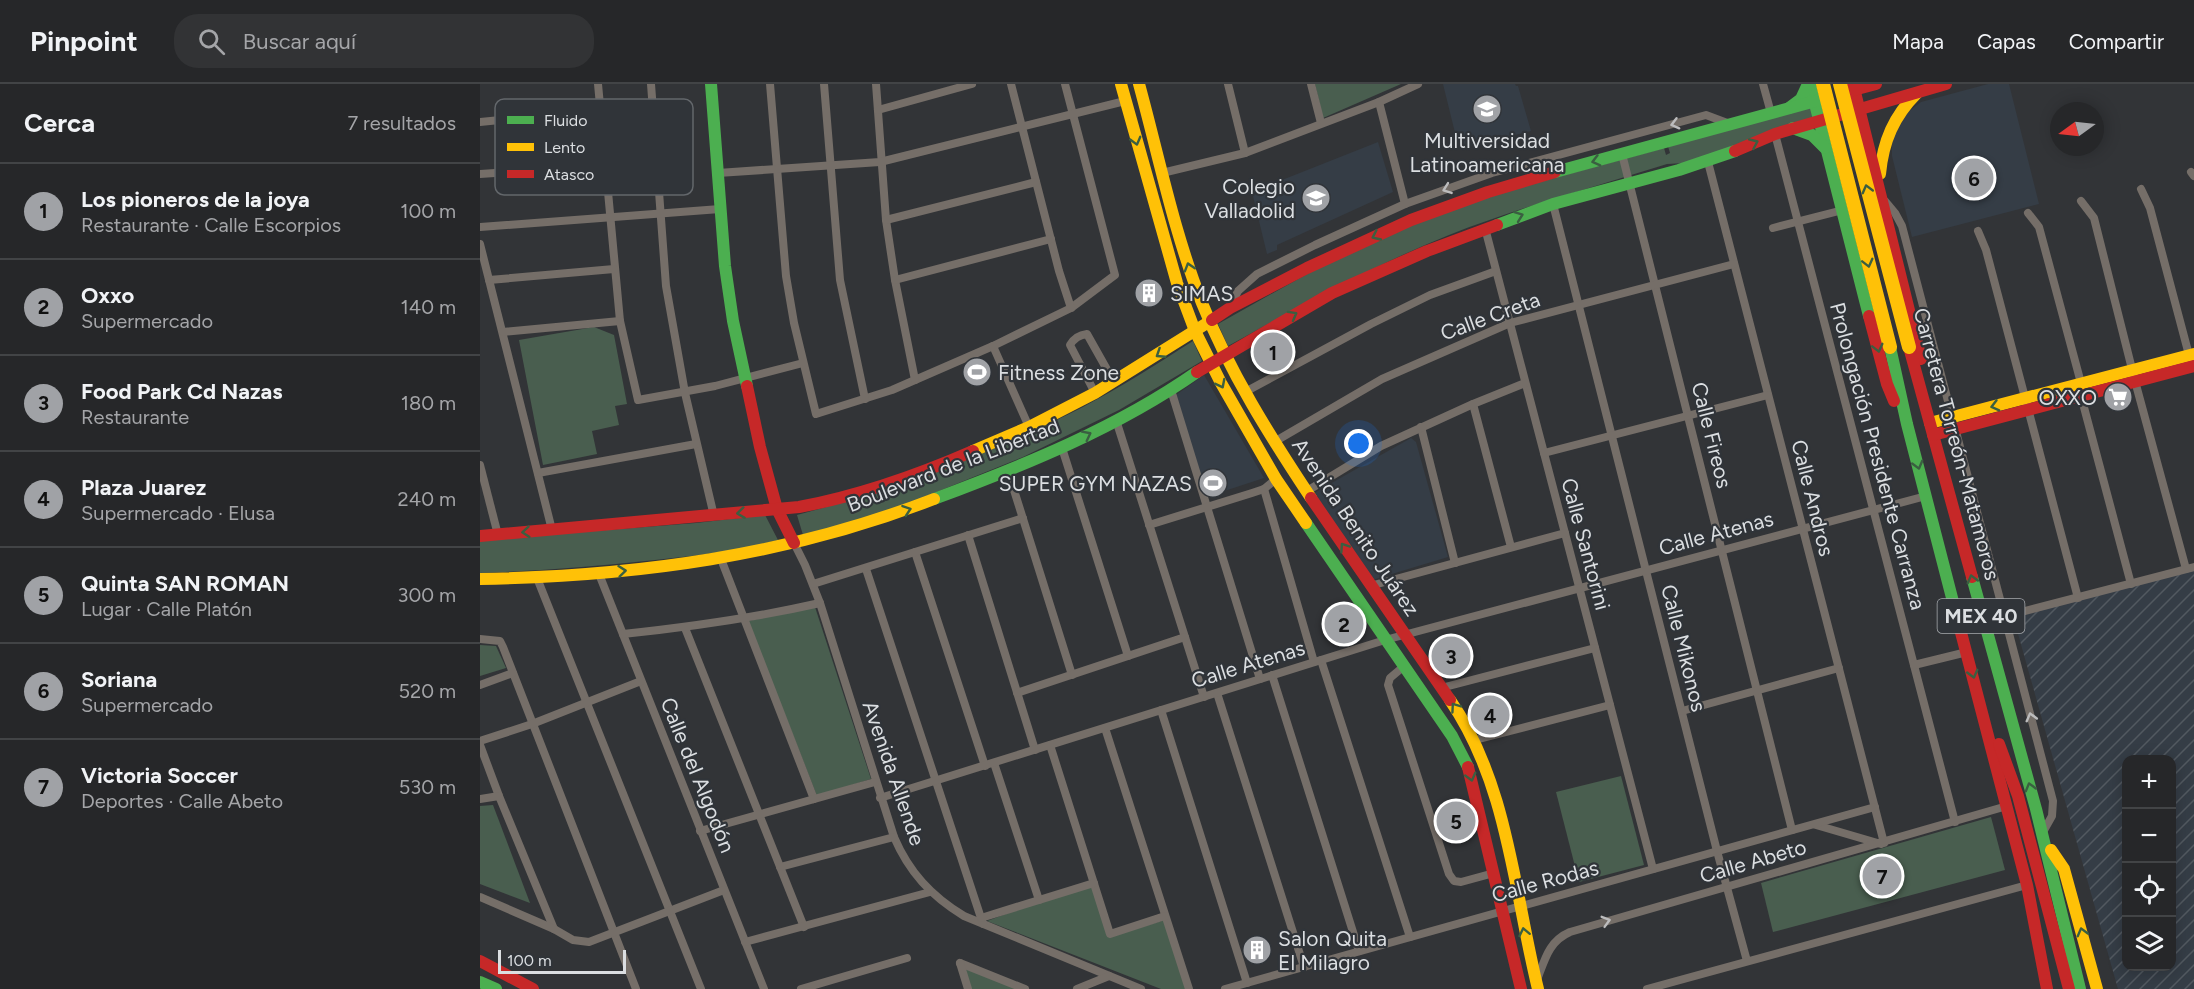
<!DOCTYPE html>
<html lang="es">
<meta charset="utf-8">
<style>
body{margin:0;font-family:Figtree,sans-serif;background:#323335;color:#f1f3f6}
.controls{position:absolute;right:18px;bottom:18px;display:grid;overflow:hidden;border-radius:12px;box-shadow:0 3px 15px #0003}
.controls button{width:54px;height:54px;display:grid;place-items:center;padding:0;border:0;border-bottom:2px solid #424446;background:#262729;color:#f1f3f6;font:30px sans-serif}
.compass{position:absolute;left:1570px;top:18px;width:54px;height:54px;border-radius:50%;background:#262729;box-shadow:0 3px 15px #0003;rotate:255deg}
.scale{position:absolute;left:18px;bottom:15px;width:128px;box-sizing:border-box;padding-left:6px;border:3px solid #dbdee1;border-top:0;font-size:16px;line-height:21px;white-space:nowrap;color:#dbdee1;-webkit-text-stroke:4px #303439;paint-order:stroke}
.you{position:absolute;left:879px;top:360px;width:21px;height:21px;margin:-15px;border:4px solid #fff;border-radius:50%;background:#1a73e8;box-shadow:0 0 0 9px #1a73e833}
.badge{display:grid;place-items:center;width:39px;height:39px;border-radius:50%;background:#a0a2a6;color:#111;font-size:20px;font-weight:700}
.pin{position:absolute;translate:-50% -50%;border:3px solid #fff;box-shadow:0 2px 6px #0006}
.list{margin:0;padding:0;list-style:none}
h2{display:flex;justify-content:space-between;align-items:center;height:78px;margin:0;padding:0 24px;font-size:26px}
h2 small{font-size:20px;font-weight:400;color:#a4a5a8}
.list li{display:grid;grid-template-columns:39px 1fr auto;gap:18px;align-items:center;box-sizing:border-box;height:96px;padding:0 24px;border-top:2px solid #424446}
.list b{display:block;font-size:22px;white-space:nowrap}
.list p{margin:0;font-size:20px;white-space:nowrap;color:#a4a5a8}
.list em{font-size:20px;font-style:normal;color:#a4a5a8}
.icon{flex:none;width:33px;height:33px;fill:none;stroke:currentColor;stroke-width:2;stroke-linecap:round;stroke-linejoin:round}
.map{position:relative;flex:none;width:1714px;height:905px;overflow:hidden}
header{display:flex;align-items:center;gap:36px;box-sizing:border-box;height:84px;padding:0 30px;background:#262729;border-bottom:2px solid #424446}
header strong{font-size:28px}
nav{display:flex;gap:33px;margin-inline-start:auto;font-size:21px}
.search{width:420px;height:54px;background:#323335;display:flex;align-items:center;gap:15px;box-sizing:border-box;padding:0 21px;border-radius:24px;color:#a4a5a8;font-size:22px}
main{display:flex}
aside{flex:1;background:#262729}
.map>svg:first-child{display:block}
</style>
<header>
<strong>Pinpoint</strong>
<div class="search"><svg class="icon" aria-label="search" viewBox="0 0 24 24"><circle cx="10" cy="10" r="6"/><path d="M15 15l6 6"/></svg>Buscar aquí</div>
<nav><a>Mapa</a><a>Capas</a><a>Compartir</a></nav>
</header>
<main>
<aside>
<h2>Cerca<small>7 resultados</small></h2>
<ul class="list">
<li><span class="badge">1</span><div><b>Los pioneros de la joya</b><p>Restaurante · Calle Escorpios</p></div><em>100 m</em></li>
<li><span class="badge">2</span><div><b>Oxxo</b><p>Supermercado</p></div><em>140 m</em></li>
<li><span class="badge">3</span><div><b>Food Park Cd Nazas</b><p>Restaurante</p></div><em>180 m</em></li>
<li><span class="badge">4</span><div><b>Plaza Juarez</b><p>Supermercado · Elusa</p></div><em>240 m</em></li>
<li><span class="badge">5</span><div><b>Quinta SAN ROMAN</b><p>Lugar · Calle Platón</p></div><em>300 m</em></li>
<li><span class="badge">6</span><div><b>Soriana</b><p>Supermercado</p></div><em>520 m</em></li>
<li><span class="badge">7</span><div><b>Victoria Soccer</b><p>Deportes · Calle Abeto</p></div><em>530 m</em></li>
</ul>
</aside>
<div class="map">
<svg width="1714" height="905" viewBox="0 0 1714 905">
<defs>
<pattern id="industrial-furrows" width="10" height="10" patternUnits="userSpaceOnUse" patternTransform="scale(1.5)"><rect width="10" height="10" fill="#353d46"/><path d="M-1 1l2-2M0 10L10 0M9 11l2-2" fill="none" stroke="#525960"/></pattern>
</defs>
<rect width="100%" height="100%" fill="#323437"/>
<g fill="#353d46">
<path d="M963,0h72l1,2h2l13,45 -72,18z"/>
<path d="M1508,0h21l30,120 -127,33 -20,-81v-21l15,-22 14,-11z"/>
<path d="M898,58l15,50 -116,53v5l-10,4 -15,-62z"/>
<path d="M724,291l60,103 -58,19 -30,-102z"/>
<path d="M931,354l5,4 32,115 -76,23 -58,-87z"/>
</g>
<path fill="url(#industrial-furrows)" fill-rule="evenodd" d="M1714,483v422h-76l-105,-373zM1646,676h46v206h-46z"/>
<g fill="#495e4f">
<path d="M835,0h86l-78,34z"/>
<path d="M1332,22l4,11 -131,46 -18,1c-73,23 -147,43 -218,71 -77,31 -149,71 -221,111l-10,-22c57,-32 113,-65 173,-91 88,-37 182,-60 273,-85l2,7 4,-2 -3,-10z"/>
<path d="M114,243l20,8 13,69 -12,2 4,19 -27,6 5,23 -54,11 -24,-125z"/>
<path d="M713,257l9,20 -83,49 -96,47 -151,61 -69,17 -6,-20c98,-26 196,-62 286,-108 38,-20 74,-43 110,-66z"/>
<path d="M285,431l13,25c-40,11 -82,16 -123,20 -58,6 -116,11 -175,13v-33l216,-17z"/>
<path d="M335,523l56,172 -54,17 -69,-175z"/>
<path d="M0,561l16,1 10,22 -26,8z"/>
<path d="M1141,692l23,89 -65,17 -23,-90z"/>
<path d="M13,721l37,98 -50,-19v-78z"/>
<path d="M1511,733l14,53 -232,62 -12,-49z"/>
<path d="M615,797l19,54 51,-15 22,69h-26l-174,-68z"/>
<path d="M481,880l62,25h-54z"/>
</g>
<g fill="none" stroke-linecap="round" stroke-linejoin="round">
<g stroke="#756e68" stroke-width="8">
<path d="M118,0l22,237 18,79 77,-14 88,-23"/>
<path d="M171,0l15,202 19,107 29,123"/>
<path d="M290,0l16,192 8,47 22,91 76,-24 101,-44 78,-38 44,-33 -50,-191"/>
<path d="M344,0l16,196 25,119"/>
<path d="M396,0l10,136 9,60 20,100"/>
<path d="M531,0l48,187 12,37"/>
<path d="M748,0l17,69"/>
<path d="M831,0l10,39"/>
<path d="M1283,0l8,29"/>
<path d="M899,18l26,102"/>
<path d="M398,26l94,-26"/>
<path d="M0,38l120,-12"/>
<path d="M1295,50l180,688"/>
<path d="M1142,70l170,676"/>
<path d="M1228,78l176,681"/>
<path d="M1711,88l3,4"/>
<path d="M238,89l162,-11 245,-61"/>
<path d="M682,89l83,-20 134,-51 39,-18"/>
<path d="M0,90l125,-8"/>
<path d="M1661,105l9,19 39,147"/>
<path d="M1405,117l10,12 7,13 151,575 -1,15 -9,16"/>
<path d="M1601,117l13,17 41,163 51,188"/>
<path d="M1073,120l164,647 30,110"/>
<path d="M1548,129l11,14 42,156"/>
<path d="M406,136l150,-38"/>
<path d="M0,143l240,-18"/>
<path d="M1005,144l168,641"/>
<path d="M1293,144l70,-18"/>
<path d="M1498,147l8,19 92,348"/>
<path d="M0,160l72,286"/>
<path d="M9,196l125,-11"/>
<path d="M415,196l156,-41"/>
<path d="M750,224l8,-17 19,-17 58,-29 90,-41 87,-31 214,-58 24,9"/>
<path d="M23,248l117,-11"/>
<path d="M513,262l36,81"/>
<path d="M691,306l89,289"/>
<path d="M765,308l126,-68 59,-29 66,-24"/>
<path d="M615,309l-25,-48c4,-7 9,-10 17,-11l27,48"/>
<path d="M1601,312l50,188"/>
<path d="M993,320l38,143"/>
<path d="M636,336l88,277"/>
<path d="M941,343l34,136"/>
<path d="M794,358l108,-63 128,-56 224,-59"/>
<path d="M582,364l66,208"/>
<path d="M1064,369l224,-58"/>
<path d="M0,381l18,70"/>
<path d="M528,387l64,204"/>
<path d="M58,389l158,-29"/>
<path d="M784,405l50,173"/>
<path d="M827,407l74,-45 92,-42 52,-21"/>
<path d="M669,441l103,-32 12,-4 12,-10"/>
<path d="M488,451l67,215"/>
<path d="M314,459l11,22 15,38 74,234c15,35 37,59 70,79l177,73"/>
<path d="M435,468l70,214"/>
<path d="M241,475l93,240"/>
<path d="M386,485l117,355"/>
<path d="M119,490l165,415"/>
<path d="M57,494l164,411"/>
<path d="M333,500l210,-66"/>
<path d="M890,502l195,-53"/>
<path d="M1503,538l211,-55"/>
<path d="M205,544l119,299"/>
<path d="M143,550c66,-7 131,-16 197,-31"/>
<path d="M0,555l20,2 3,6 133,342"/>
<path d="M841,576l89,277"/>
<path d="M1434,581l53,-13"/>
<path d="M923,583l-13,11 -2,7 61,189 5,7 7,1 33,-9"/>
<path d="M792,591l87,276"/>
<path d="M0,601l33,-12"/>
<path d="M961,604l154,-40"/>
<path d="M537,609l168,-56"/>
<path d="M737,609l87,274"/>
<path d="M681,626l86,273"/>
<path d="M1202,627l157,-43"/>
<path d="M625,644l84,261"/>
<path d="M995,656l135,-35"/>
<path d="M0,657l52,-17 109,-43"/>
<path d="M0,661l19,51 55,133"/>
<path d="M570,661l60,189 55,-18"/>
<path d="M514,679l45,137"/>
<path d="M400,714l505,-158 541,-144"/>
<path d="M0,715l19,-3"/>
<path d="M1336,741l65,19"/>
<path d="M220,747l175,-49"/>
<path d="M300,783l114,-30"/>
<path d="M0,813l74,32 19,11 16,2 135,-52"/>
<path d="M501,834l113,-35"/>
<path d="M265,858l185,-50"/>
<path d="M480,879l65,26"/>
<path d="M480,879l8,26"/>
<path d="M1057,896c8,-21 12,-39 33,-48l437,-126"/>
<path d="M321,905l106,-31"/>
<path d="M597,905l32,-13"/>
<path d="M745,905l650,-182"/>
<path d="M1167,905l380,-104"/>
</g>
<g stroke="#4caf50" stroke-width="12">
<path d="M231,0l14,182 8,55 14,65"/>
<path d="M1330,0l59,232"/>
<path d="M1309,24l12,-9 7,-15"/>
<path d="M1313,44l19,7 13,13"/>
<path d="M1075,88l268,-73"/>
<path d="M1017,141l56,-21 126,-34 56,-19"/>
<path d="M1410,263l17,77 51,197"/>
<path d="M454,415c91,-34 183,-71 263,-127"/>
<path d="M826,439l146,213 16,31"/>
<path d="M1492,493l64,232 44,180"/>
<path d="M0,898l16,7"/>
</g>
<g stroke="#ffc107" stroke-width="12">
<path d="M641,0l56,199 18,48 26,52 55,96 30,44"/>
<path d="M659,0c20,73 35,149 63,219 28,70 68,133 109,195"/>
<path d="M1400,90c3,-33 14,-58 37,-81"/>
<path d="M1450,339l264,-69"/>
<path d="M493,367l56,-24 66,-34 117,-73"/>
<path d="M0,495c157,-3 307,-23 454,-80"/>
<path d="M970,616c58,84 64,192 88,289"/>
<path d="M1571,766l13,19 33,120"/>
</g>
<g stroke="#c62828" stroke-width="12">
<path d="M1373,0l68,275"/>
<path d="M1366,8l30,-8"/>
<path d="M1255,67l40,-17 171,-50"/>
<path d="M1389,232l18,68 7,17"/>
<path d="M732,236l18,-12 77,-40 104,-48 77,-28 67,-20"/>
<path d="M1429,263l63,230"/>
<path d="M717,288l135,-79 95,-42 70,-26"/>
<path d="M267,302l13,61 17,62 17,34"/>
<path d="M1453,351l261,-69"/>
<path d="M831,414l139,202"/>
<path d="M0,452l319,-29c59,-11 119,-32 174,-56"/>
<path d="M1478,537l69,264 20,104"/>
<path d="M1519,660l19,52 51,193"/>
<path d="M988,683l53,222"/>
<path d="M0,877l53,28"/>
</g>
<g stroke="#ffc107" stroke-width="14">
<path d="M1343,0l67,263"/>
<path d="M1360,0l69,263"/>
</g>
</g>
<defs><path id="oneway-chevron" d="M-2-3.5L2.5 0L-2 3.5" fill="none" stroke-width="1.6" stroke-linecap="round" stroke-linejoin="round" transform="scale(1.5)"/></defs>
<g stroke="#bcbcbd">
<use href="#oneway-chevron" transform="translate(1195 40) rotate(165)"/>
<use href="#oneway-chevron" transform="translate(967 105) rotate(160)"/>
<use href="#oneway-chevron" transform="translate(1551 633) rotate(-105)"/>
<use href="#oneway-chevron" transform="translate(1126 837) rotate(-16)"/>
</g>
<g stroke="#3a5f41">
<use href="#oneway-chevron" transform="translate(656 57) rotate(75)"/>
<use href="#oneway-chevron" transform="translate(1274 59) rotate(-24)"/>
<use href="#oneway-chevron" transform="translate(1116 77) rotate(165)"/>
<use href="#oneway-chevron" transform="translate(1387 105) rotate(-105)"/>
<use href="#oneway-chevron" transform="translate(1039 132) rotate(-20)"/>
<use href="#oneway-chevron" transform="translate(896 152) rotate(155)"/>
<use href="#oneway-chevron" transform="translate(1388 179) rotate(76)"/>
<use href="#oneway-chevron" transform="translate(709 183) rotate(-107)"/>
<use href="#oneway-chevron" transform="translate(813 231) rotate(-29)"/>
<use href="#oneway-chevron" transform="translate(1398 264) rotate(76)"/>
<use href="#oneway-chevron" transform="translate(680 270) rotate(147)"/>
<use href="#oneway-chevron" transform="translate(741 300) rotate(63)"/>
<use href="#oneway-chevron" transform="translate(1515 322) rotate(165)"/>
<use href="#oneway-chevron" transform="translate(607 351) rotate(-27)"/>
<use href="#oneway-chevron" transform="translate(1438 381) rotate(75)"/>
<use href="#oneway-chevron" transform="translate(427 426) rotate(-19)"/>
<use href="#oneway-chevron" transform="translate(261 429) rotate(173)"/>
<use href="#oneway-chevron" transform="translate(46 448) rotate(175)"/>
<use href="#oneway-chevron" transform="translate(864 463) rotate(-124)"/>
<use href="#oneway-chevron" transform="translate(142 487) rotate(-6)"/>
<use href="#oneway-chevron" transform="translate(1492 495) rotate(-105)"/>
<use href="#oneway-chevron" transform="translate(1493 590) rotate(75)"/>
<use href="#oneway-chevron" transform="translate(975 623) rotate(-125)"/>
<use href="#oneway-chevron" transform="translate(991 693) rotate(75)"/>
<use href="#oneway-chevron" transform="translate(1550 703) rotate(-106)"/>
<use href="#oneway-chevron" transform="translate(1044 848) rotate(-102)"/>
<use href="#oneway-chevron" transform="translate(1602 848) rotate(-105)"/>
</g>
<defs>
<g id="university-disc" transform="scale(1.5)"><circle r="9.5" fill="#a0a2a6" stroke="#303439"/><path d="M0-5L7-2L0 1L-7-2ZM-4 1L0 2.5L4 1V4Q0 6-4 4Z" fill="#fff"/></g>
<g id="school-disc" transform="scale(1.5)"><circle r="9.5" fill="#a0a2a6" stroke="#303439"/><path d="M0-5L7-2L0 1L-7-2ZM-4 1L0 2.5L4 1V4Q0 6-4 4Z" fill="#fff"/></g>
<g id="building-disc" transform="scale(1.5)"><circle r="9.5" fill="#a0a2a6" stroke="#303439"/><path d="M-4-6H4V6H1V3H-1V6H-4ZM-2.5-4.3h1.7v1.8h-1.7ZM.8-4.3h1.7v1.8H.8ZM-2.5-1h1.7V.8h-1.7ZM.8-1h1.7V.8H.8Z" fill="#fff"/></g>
<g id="stadium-disc" transform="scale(1.5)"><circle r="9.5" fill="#a0a2a6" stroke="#303439"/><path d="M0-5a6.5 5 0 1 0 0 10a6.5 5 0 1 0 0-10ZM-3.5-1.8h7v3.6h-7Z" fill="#fff"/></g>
<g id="supermarket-disc" transform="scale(1.5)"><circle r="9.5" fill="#a0a2a6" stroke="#303439"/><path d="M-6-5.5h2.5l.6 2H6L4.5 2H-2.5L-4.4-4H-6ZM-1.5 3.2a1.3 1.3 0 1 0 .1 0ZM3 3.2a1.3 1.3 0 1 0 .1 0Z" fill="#fff"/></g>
</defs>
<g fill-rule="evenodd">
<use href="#university-disc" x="1007" y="25"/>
<use href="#school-disc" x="836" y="114"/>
<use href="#building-disc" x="669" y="209"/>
<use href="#stadium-disc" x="497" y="288"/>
<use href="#supermarket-disc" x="1638" y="313"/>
<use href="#stadium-disc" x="733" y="399"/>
<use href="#building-disc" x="777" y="866"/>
</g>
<g text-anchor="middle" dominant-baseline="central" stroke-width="4.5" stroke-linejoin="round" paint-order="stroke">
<rect fill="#303439" stroke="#a8abaf" stroke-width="1.5" x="1457.5" y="515" width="87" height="34" rx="4.5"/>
<g font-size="20" font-weight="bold" fill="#dbdee1">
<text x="1501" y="532">MEX 40</text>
</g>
<g font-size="21" fill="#dbdee1" stroke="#303439" text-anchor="end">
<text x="1007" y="56" text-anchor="middle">Multiversidad<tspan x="1007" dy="24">Latinoamericana</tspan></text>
<text x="815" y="102">Colegio<tspan x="815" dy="24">Valladolid</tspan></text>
<text x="690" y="209" text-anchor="start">SIMAS</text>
<text x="518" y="288" text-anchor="start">Fitness Zone</text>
<text x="1617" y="313">OXXO</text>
<text x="712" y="399">SUPER GYM NAZAS</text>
<text x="798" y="854" text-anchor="start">Salon Quita<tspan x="798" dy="24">El Milagro</tspan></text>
</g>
<g font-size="21" fill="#dbdee1" stroke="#303439">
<text transform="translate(1010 232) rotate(-20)">Calle Creta</text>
<text transform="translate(1232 351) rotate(76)">Calle Fireos</text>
<text transform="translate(1477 360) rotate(75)">Carretera Torreón-Matamoros</text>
<text transform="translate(1398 372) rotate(75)">Prolongación Presidente Carranza</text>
<text transform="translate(473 381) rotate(-21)">Boulevard de la Libertad</text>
<text transform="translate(1333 414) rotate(76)">Calle Andros</text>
<text transform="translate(876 443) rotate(56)">Avenida Benito Juárez</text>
<text transform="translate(1236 449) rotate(-15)">Calle Atenas</text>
<text transform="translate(1106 460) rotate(75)">Calle Santorini</text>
<text transform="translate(1204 564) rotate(76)">Calle Mikonos</text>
<text transform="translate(768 580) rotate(-17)">Calle Atenas</text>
<text transform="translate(414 689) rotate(71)">Avenida Allende</text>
<text transform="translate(218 691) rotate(68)">Calle del Algodón</text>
<text transform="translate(1273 777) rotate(-16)">Calle Abeto</text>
<text transform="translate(1065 797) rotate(-15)">Calle Rodas</text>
</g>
</g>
<rect x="15" y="15" width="198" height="96" rx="9" fill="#303439" stroke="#63676b" stroke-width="1.5"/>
<rect x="27" y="32" width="27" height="8" fill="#4caf50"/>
<rect x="27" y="59" width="27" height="8" fill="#ffc107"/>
<rect x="27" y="86" width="27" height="8" fill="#c62828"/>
<g font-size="16" fill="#dbdee1">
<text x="64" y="42">Fluido</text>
<text x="64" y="69">Lento</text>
<text x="64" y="96">Atasco</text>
</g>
</svg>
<div class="controls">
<button>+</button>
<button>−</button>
<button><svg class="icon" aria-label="locate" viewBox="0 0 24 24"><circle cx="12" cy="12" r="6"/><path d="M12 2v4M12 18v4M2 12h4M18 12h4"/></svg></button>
<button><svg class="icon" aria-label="layers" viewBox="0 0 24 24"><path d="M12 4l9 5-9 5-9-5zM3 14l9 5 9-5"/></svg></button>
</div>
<svg class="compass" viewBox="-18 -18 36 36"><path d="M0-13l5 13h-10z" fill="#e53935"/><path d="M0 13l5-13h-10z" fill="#a4a5a8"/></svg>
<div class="scale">100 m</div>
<div class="you"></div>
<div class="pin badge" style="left:793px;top:268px">1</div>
<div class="pin badge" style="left:864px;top:540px">2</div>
<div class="pin badge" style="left:971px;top:572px">3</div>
<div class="pin badge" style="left:1010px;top:631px">4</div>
<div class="pin badge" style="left:976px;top:737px">5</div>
<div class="pin badge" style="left:1494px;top:94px">6</div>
<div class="pin badge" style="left:1402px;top:792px">7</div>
</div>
</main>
